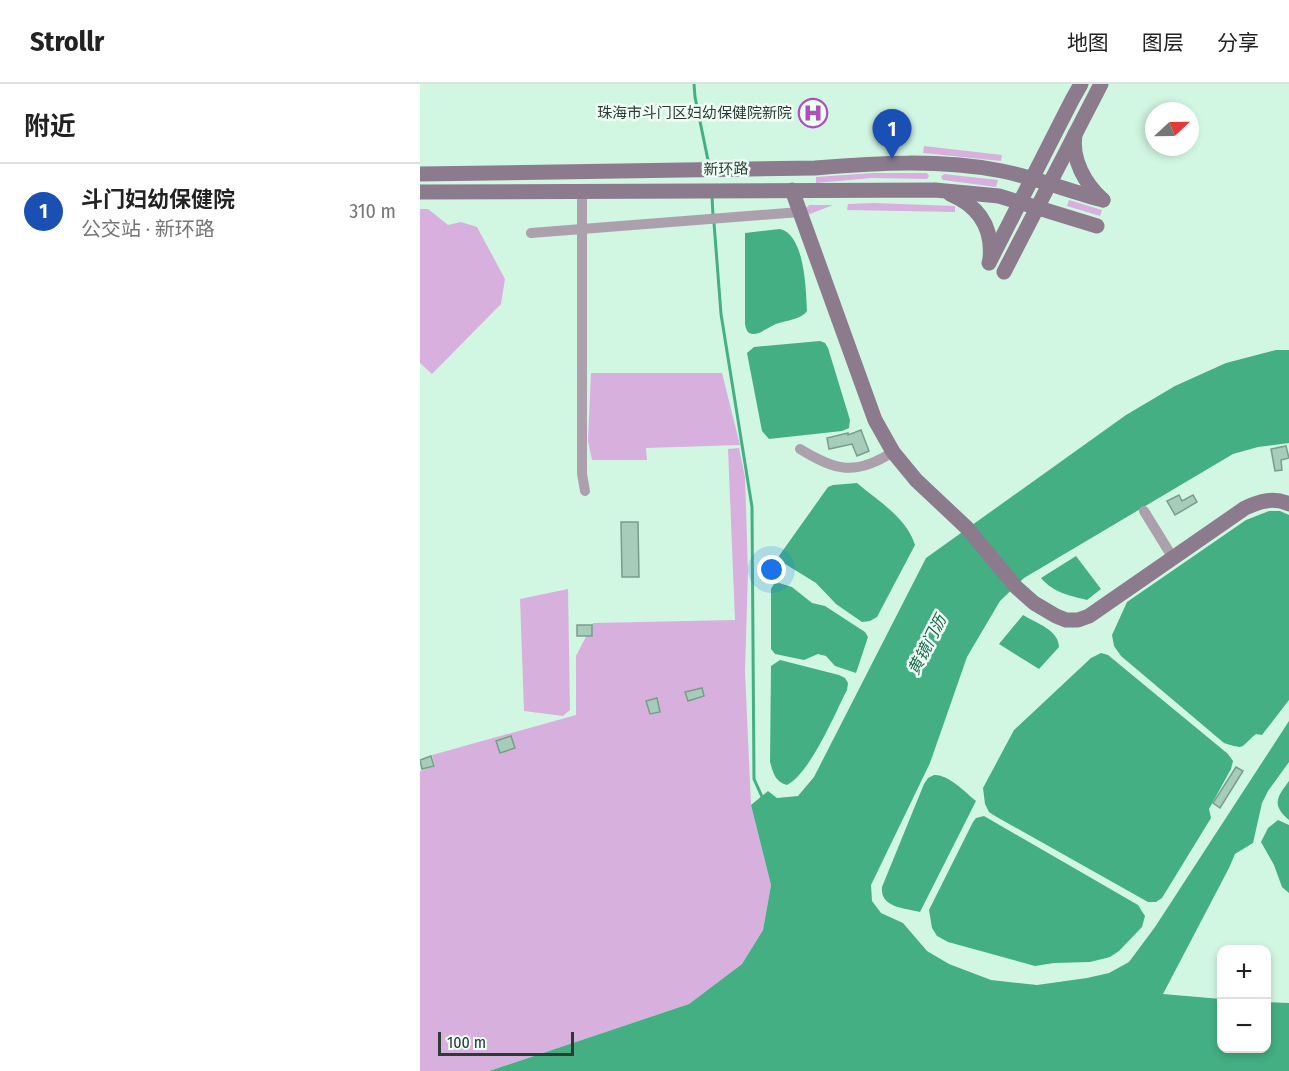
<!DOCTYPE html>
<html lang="zh">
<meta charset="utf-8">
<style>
body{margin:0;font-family:"Fira Sans Condensed","Noto Sans SC",sans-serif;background:#f6f6f6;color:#222}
.controls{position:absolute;right:18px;bottom:18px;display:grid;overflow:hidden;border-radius:12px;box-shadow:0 3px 9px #0003}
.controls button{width:54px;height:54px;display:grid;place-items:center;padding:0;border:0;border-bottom:2px solid #e0e0e0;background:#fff;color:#222;font:30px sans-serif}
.compass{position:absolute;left:725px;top:18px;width:54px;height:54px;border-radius:50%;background:#fff;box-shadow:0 3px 9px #0003;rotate:68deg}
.scale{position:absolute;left:18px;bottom:15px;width:136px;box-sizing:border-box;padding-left:6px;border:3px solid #2c3b34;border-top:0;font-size:16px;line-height:21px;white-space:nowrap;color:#2c3b34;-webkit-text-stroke:4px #effef6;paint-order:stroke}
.you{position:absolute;left:352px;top:486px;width:21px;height:21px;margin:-15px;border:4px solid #fff;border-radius:50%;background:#1a73e8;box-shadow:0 0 0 9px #1a73e833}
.badge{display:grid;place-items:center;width:39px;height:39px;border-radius:50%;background:#1a73e8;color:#fff;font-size:20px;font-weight:700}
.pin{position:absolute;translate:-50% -50px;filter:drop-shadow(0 2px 3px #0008)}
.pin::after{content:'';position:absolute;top:32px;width:21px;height:18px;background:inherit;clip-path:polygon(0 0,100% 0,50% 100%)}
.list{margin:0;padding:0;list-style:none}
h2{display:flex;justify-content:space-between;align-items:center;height:78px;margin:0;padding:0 24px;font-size:26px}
h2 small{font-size:20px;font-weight:400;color:#767676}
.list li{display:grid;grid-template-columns:39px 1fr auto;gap:18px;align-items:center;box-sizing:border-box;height:96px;padding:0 24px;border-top:2px solid #e0e0e0}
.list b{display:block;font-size:22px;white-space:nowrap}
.list p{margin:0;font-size:20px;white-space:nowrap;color:#767676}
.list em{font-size:20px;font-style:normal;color:#767676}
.map{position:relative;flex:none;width:869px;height:987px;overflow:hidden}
header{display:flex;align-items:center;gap:36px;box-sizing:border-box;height:84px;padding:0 30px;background:#fff;border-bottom:2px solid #e0e0e0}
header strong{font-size:28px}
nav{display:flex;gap:33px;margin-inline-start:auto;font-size:21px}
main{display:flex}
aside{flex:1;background:#fff}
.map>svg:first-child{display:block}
</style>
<header>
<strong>Strollr</strong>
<nav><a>地图</a><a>图层</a><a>分享</a></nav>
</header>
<main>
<aside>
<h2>附近<small></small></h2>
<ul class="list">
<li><span class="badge" style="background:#1a4fb4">1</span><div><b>斗门妇幼保健院</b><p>公交站 · 新环路</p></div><em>310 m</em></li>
</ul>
</aside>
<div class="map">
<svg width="869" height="987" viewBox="0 0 869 987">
<rect width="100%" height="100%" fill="#d1f7e3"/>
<g fill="#d8b0dd">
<path d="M504,62l78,9 -1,6 -78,-8z"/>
<path d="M452,89h55l2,3 -2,3 -55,-1 -56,5v-6z"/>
<path d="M524,90l54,6 -2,7 -53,-7 -2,-3z"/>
<path d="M649,116l33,10 -2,6 -33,-10z"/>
<path d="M454,119l81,3v6l-108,-2 1,-6z"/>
<path d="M389,121h24l-23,9 -7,-3z"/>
<path d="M0,125h8l20,16 13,-3 16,5 28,52 -4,25 -69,70 -12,-11z"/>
<path d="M171,289h131l18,72 -94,3 1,12h-55l-4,-19z"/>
<path d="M319,364l6,29 3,94 -3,100 6,134 20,80 -8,45 -21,34 -53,40 -200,67h-69v-300l15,-5 -3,-11 144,-40v-59l17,-33 142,-3 -7,-171z"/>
<path d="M148,505l2,121 -7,6 -39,-5 -4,-112z"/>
</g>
<g fill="#44af83">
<path d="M360,145c25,6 26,61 27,82 -7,10 -25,9 -35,15 -6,3 -13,8 -18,8 -7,0 -8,-5 -9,-10v-91z"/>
<path d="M400,257l5,2 3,5 22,72 -1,8 -7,3 -73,8 -7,-8 -15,-78 7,-6z"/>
<path d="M856,266h13v93l-31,4 -25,7 -209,124 -24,23 -33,56 -37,106 -59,122 1,16 9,12 22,10 24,28 22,13 42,16 46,5 50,-7 22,-5 20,-11 26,-35 134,-206v41l-21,29 -6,12 -9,40 -18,11 -6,14 -66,126 58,5 1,49h44l1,-46 22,1v68h-800l200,-67 53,-40 21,-34 8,-45 -20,-80 17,-14 9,7 21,-2 16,-19 112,-219 200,-143 49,-29 51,-23z"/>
<path d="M437,399c20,17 50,35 58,62l-38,72 -7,4 -8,1 -26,-18 -20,-21 -34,-21 -3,-6 49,-69 5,-2z"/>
<path d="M849,427h11l9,4v185l-27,35 -6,-1c-17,14 -10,16 -32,9l-103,-87 -7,-10 -2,-11 15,-33 119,-82z"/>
<path d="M656,472l25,33 -14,11c-19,-5 -33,-7 -46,-22z"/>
<path d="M359,499l13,4 20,16 13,3 40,26 3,5 -12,36 -21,-7 -9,-10 -8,-2 -14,6 -29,-6 -4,-5v-60l3,-5z"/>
<path d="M603,531c13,8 36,15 36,32l-20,22 -40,-25z"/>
<path d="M681,569l7,2 120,99 5,7 -2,8 -22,40 2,9 -49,80 -6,4h-8l-153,-86 -6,-4 -4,-8 -2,-16 31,-58 77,-72z"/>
<path d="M360,576l59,15 6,3 3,5 -1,7c-13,25 -36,82 -60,95 -12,-3 -14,-13 -17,-23l1,-96z"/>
<path d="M514,691c14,-1 31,17 42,26l-56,111c-15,-4 -40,-4 -38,-25l42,-103 4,-6z"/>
<path d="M869,697v39c-18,-15 -12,-23 0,-39z"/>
<path d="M564,732l154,89 7,11 -3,11 -23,24 -9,6 -20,5 -36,1 -19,3 -87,-24 -11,-6 -5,-8 -3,-18 44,-88 3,-4z"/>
<path d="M858,736l11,5v68l-7,-6 -8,-22 -13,-23 7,-14z"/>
</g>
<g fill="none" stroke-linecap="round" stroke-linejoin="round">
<g stroke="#44af83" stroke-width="3">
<path d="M274,0l1,13 14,68"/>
<path d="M292,112l1,20"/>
<path d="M294,139l7,91 31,193 2,272 9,20"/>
</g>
</g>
<g fill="#a7ccb9" stroke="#799d8b" stroke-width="1.5">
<path d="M441,346l8,21 -12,5 -5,-12 -23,5 -2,-11 21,-5v2z"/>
<path d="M866,362l3,12 -8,2 1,10 -7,1 -4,-22z"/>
<path d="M759,411l3,6 11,-6 4,7 -22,13 -8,-14z"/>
<path d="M201,438h17l1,55h-17z"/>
<rect x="157" y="541" width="15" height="11"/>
<path d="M282,604l2,8 -16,5 -3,-9z"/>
<path d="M237,614l3,14 -10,2 -4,-13z"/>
<path d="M91,652l4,12 -15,5 -4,-12z"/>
<path d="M11,672l3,10 -12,3 -2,-9z"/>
<path d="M816,683l7,4 -23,37 -7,-5z"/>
</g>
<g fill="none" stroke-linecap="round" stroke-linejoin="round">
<g stroke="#aba0ac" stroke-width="10">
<path d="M162,107v283l3,17"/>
<path d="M111,149l269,-21"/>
<path d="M380,365c36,22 55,27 93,3"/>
<path d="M724,427l29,47"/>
</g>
<g stroke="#8b7b8d" stroke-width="15">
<path d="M655,50c-4,25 10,50 28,66"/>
<path d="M0,90l395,-6c62,-5 125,-9 187,3 34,7 67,20 101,29"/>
<path d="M372,106l83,230 18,32 23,28 51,48 49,59 18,16 22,13 10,4h12l11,-4 156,-108c15,-7 29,-11 44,-4"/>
<path d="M0,108l515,-2 64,6 98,30"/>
<path d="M530,110c29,12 43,33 40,65"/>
<path d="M569,179l83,-163 9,-16"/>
<path d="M584,188l97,-188"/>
</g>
</g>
<defs>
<g id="hospital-ring" transform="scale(1.5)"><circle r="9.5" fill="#effef6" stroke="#ae50ba" stroke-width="1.5"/><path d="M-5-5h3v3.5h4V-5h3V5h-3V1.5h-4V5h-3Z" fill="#ae50ba"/></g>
</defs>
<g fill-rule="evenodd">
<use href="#hospital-ring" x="393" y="29"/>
</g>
<g text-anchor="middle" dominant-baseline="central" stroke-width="5" stroke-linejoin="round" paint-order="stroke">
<g font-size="15" fill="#2c3b34" stroke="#effef6" text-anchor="end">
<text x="372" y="29">珠海市斗门区妇幼保健院新院</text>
</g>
<g font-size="15" fill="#2c3b34" stroke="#effef6">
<text transform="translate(306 85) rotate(-1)">新环路</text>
</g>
<g font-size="16" font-style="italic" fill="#186749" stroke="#effef6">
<text transform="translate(507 561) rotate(-63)">黄镜门沥</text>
</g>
</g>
</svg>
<div class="controls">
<button>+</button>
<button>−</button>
</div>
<svg class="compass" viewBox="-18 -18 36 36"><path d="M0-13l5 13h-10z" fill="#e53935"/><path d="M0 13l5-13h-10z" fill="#767676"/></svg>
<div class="scale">100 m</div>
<div class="you"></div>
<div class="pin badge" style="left:472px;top:75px;background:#1a4fb4">1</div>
</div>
</main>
